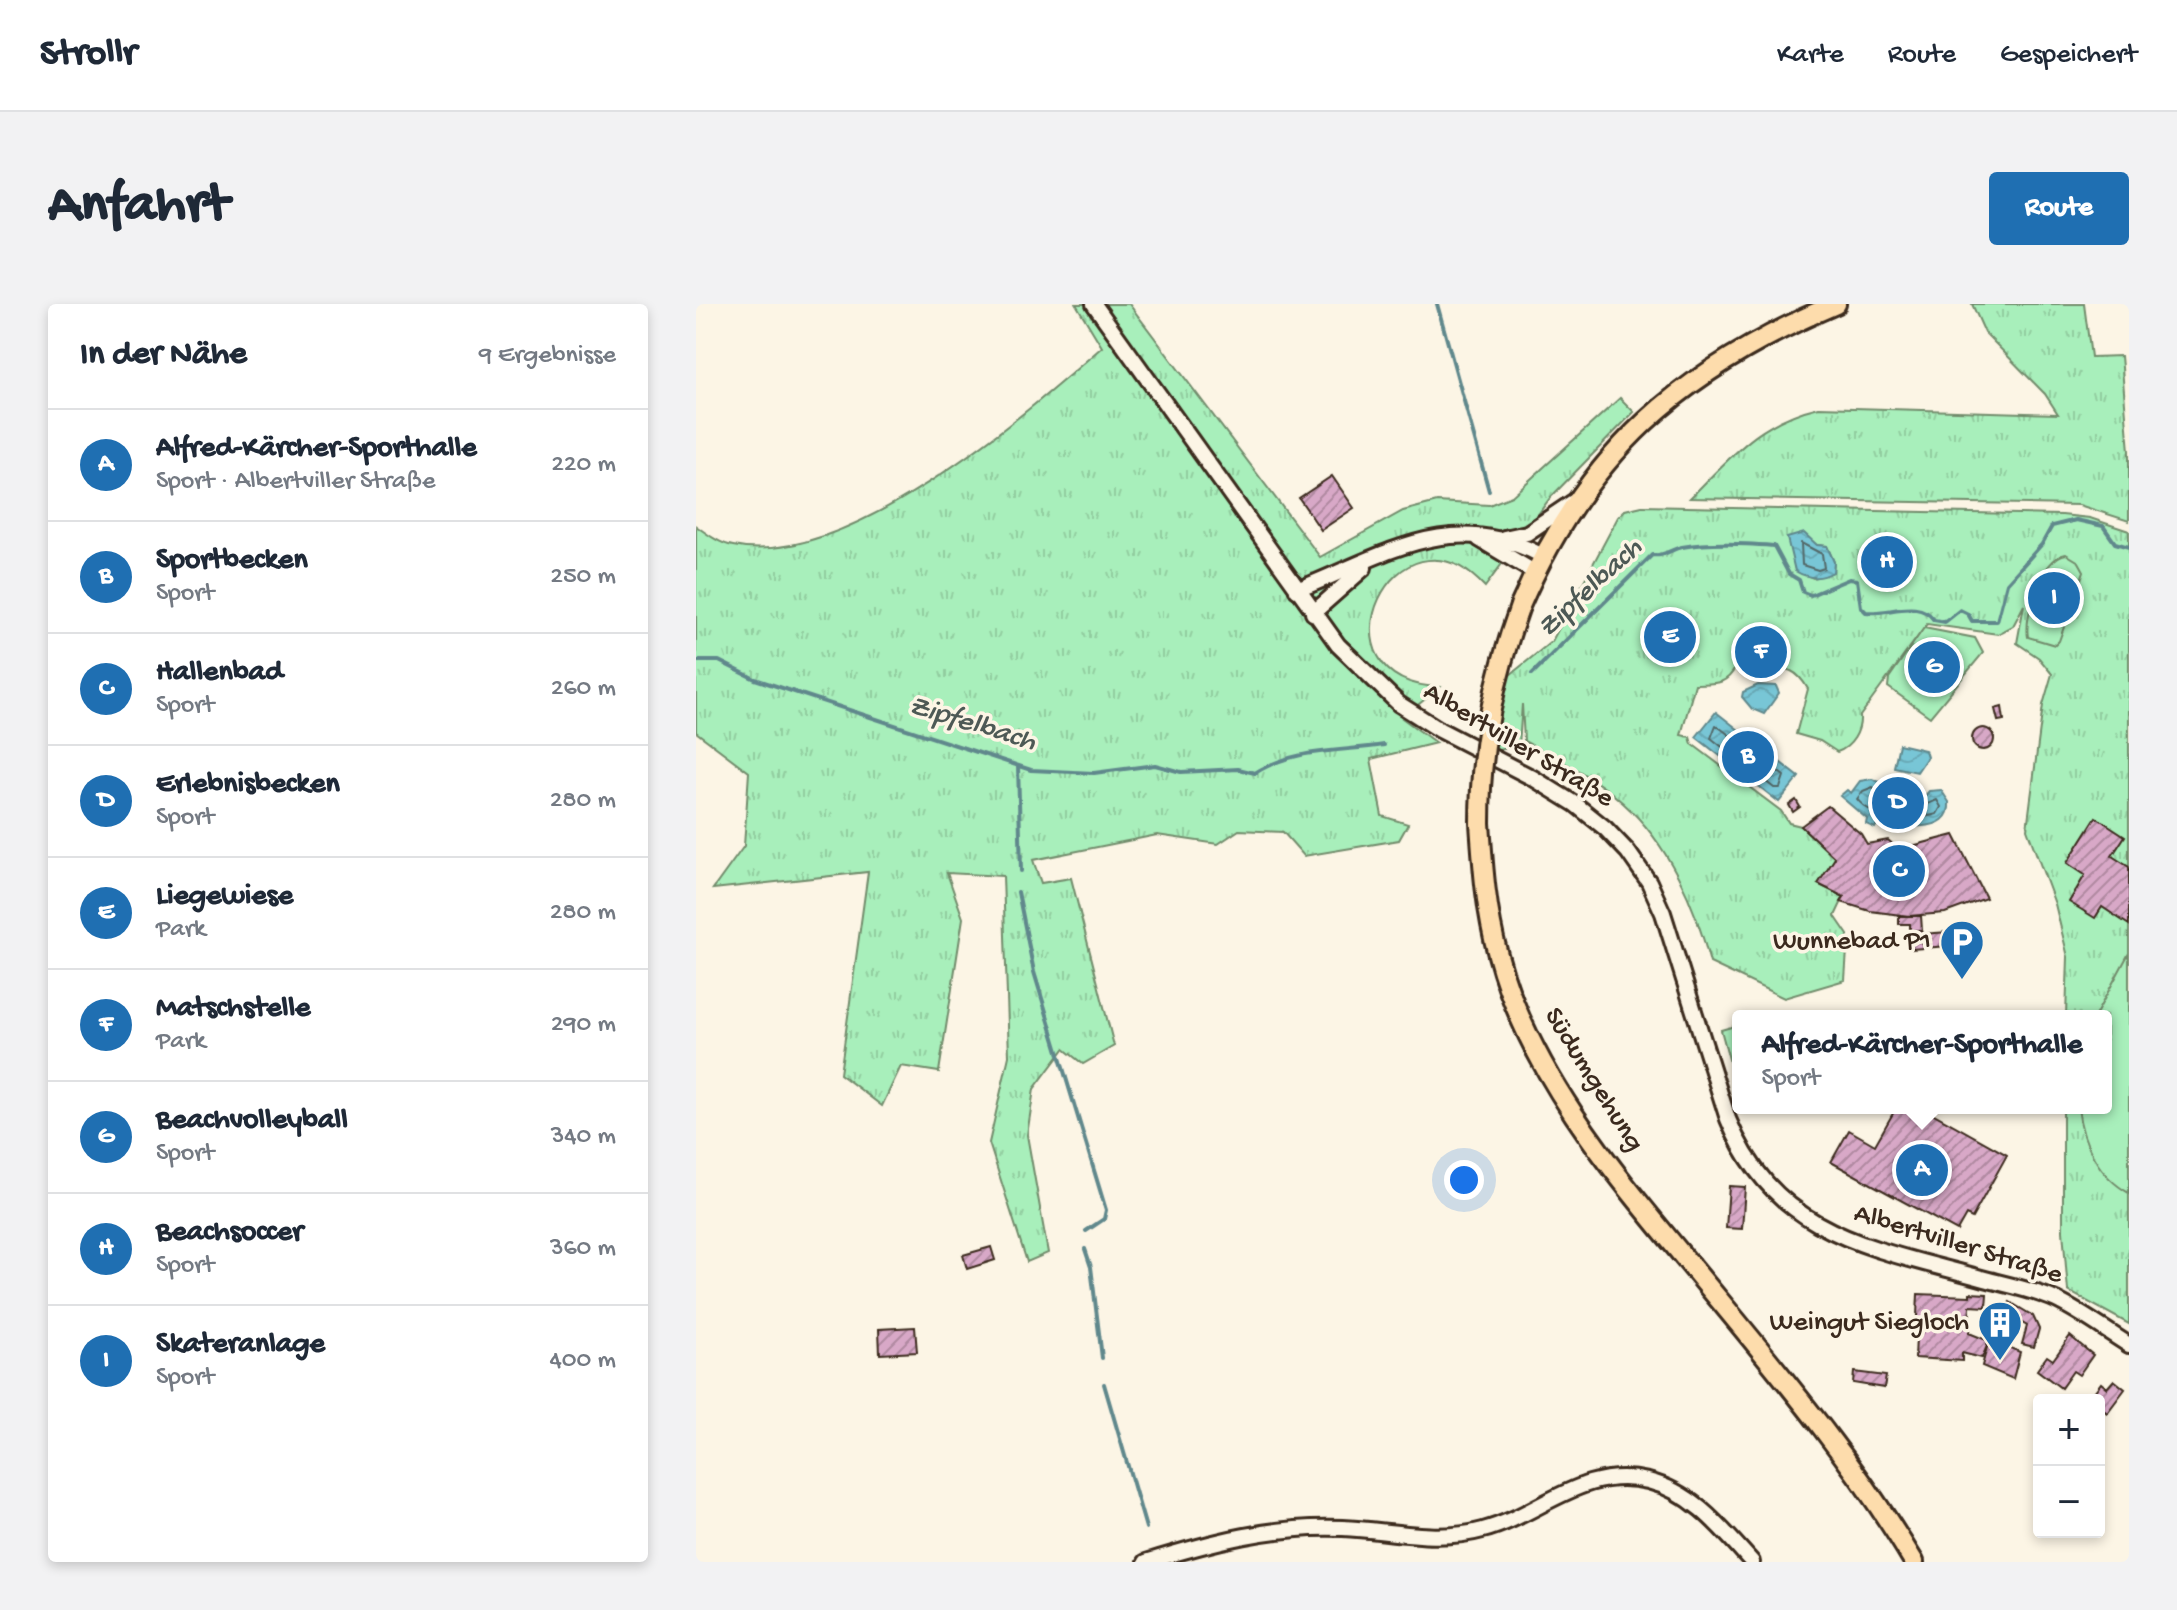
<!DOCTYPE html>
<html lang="de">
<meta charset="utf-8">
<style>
body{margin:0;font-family:"Gochi Hand",sans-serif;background:#f2f2f3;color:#1f2937}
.controls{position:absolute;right:24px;bottom:24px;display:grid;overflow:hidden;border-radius:8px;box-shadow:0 4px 12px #0003}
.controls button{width:72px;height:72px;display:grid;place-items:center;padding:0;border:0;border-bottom:2px solid #e0e1e3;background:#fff;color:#1f2937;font:40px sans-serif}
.you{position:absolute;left:768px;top:876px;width:28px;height:28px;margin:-20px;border:6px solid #fff;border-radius:50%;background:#1a73e8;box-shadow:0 0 0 12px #1a73e833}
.badge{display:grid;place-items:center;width:52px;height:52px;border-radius:50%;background:#1f6fb2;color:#fff;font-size:26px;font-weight:700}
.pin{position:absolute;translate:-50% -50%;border:4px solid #fff;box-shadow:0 2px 8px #0006}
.popup{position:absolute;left:1036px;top:706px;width:380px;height:104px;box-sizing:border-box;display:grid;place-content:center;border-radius:8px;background:#fff;filter:drop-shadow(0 2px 6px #0005);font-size:26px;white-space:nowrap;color:#747a83}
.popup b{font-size:30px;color:#1f2937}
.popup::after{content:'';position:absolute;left:50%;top:100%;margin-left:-16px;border:16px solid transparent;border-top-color:#fff}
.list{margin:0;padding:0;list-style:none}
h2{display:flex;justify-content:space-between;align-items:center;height:104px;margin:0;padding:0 32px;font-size:34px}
h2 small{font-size:26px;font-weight:400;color:#747a83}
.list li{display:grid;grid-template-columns:52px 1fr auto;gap:24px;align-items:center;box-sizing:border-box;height:112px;padding:0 32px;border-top:2px solid #e0e1e3}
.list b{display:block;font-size:30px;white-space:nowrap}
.list p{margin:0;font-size:26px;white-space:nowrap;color:#747a83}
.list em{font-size:26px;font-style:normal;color:#747a83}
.map{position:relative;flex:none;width:1433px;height:1258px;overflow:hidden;border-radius:8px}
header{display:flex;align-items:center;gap:48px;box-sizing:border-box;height:112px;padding:0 40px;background:#fff;border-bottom:2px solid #e0e1e3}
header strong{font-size:38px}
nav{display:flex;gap:44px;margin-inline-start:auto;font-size:28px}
.intro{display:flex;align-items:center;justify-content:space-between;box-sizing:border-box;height:192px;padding:0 48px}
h1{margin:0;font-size:56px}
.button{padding:20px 36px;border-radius:8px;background:#1f6fb2;color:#fff;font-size:28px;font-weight:700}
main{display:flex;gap:48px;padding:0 48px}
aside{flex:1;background:#fff;border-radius:8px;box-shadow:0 4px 12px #0003}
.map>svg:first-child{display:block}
</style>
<header>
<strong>Strollr</strong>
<nav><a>Karte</a><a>Route</a><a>Gespeichert</a></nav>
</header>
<div class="intro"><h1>Anfahrt</h1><a class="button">Route</a></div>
<main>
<aside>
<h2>In der Nähe<small>9 Ergebnisse</small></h2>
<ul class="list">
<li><span class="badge">A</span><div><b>Alfred-Kärcher-Sporthalle</b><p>Sport · Albertviller Straße</p></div><em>220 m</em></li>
<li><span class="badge">B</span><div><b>Sportbecken</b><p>Sport</p></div><em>250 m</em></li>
<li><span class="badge">C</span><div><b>Hallenbad</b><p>Sport</p></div><em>260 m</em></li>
<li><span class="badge">D</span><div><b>Erlebnisbecken</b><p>Sport</p></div><em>280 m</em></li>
<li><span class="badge">E</span><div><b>Liegewiese</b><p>Park</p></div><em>280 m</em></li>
<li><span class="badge">F</span><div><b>Matschstelle</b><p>Park</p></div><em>290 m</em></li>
<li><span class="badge">G</span><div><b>Beachvolleyball</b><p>Sport</p></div><em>340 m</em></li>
<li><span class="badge">H</span><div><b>Beachsoccer</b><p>Sport</p></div><em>360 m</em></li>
<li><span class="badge">I</span><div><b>Skateranlage</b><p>Sport</p></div><em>400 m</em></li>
</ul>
</aside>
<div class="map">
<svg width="1433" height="1258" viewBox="0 0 1433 1258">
<defs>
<pattern id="grass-tufts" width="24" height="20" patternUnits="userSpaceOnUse" patternTransform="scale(2)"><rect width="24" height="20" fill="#a8efbb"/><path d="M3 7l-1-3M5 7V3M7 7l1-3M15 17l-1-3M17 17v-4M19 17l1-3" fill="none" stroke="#92cda0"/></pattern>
<pattern id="water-waves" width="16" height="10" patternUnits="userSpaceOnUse" patternTransform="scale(2)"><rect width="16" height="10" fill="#78c6d6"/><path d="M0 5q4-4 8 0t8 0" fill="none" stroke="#69aab7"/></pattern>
<pattern id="building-hatch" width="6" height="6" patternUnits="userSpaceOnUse" patternTransform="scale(2)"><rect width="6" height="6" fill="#d8a8c7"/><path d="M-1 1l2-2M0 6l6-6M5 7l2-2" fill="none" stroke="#b089a1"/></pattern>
</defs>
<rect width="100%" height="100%" fill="#fcf5e5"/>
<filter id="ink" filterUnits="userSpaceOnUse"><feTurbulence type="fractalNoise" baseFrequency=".0125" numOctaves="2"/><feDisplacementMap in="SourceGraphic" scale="16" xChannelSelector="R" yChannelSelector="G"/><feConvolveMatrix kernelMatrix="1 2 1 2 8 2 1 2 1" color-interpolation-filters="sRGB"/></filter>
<g filter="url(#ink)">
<g fill="url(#grass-tufts)" stroke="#728c6c" stroke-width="2" fill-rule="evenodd">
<path d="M380,0h53l191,253 83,-46 34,-9 52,3 23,-9 108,-98 14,14 -84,86 -65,89c-89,-97 -179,96 -45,100l-38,31 34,25 -65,16 11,57 26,8 -9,16 -95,16 -21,-24 -44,-2 -21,14 -61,-9 -124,25 8,23 30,-5 43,168 -31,18 -19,-15 -30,40 -7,46 21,118 -21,9 -38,-119 20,-87 -6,-180 -56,-3 16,45 -24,154 -38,-6 -19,40 -42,-32 28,-202 -155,17 31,-43 5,-74 -53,-40v-206c11,8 24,18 37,20 113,24 290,-130 369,-199z"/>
<path d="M1276,0h112l7,53 30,-1 8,95v70l-50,-16 -389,-7c42,-42 69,-77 129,-91l239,7 -13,-20 -60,-61z"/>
<path d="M946,202l420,9 28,3 39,13v793l-61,-33 -5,-60v-123h43v-92h-40l2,-59 -13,-53 -28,-75 16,-124 9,-31 -13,-16 -22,-15 7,-38 -11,21 -15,8 -71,-10 -67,92c1,15 -8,31 -23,36l-17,-11 -24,-7 12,-45c-20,-35 -36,-11 -61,-26l-12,5c-9,18 -22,15 -40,16l-14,51 9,2 2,7 89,67 8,12 12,3 34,32 -17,26 26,13 -9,19 13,19 -3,45 -61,18 -74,-35c-14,-57 -42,-120 -87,-160 -28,-26 -66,-44 -99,-62l-2,-37 -3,42 -26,5 12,-72 47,-38 66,-124 7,-7zM1121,241l10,1 7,16 -1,10 -20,6 -18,-8 -4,-21z"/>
<path d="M1042,721v67l-17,-62z"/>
</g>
<g fill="#a8efbb" stroke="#728c6c" stroke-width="2">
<path d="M1182,241l22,3 -4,32 -21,-3z"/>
<path d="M1370,250l13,8 5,9 -25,70 -4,4 -27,-8c-4,-22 13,-79 38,-83z"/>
<path d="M1228,324l51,10 8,15 -53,64 -42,-30 1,-9z"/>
<path d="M1433,649v240c-31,-17 -47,-51 -51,-85h28v-92h-11z"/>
</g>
<g fill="url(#water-waves)" stroke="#60888c" stroke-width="2">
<path d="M1108,229l13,12 10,1 7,16 -1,10c-13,8 -26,6 -38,-1l-8,-33z"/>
<path d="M1062,381l18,1 3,7 -15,21 -12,-5 -10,-12 1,-5z"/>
<path d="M1020,408l83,65 -20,25 -83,-65z"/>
<path d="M1203,440l26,6 2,7 -10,15 -23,-5z"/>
<path d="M1176,475l13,5 4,9 4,-5 26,3 4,7 6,-7 12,-1 8,12c3,34 -49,24 -70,18l-4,8 -9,-4 1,-5 -27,-23 7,-6 4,3 9,-12z"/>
</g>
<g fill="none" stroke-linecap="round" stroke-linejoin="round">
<g stroke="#536868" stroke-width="2">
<path d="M1105,239l21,11 2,14 -6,2 -16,-5z"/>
<path d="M1020,421l68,51 -4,12h-6l-63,-50z"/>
<path d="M1177,483l13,14 14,-3 23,8 14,-6 4,7 -4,7c-24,7 -64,6 -80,-15l6,-8z"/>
</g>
<g stroke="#60888c" stroke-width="4">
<path d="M741,0l52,187"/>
<path d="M0,357h23l36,18 276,91 63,3 61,-8 26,7 57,-3 17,4c39,-25 86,-21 129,-28"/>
<path d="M836,370l120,-119c12,2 19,-6 30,-8 31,-5 61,-3 92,-1l15,28 10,6 4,12 8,3 38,-16 8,1 4,27 5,5c22,3 53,-14 68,8l11,2 15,-12 8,4 4,7h25l10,-38 35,-39 10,-18 24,-6 27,6 12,17 14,4"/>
<path d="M322,462l3,105"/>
<path d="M322,588l16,80 72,238 -2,9 -18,12"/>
<path d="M389,945l6,18 11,91"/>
<path d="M408,1080l42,144"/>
</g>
</g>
<g fill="url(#building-hatch)" stroke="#3b2a1e" stroke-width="2">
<path d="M636,172l22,32 -33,22 -22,-32z"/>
<path d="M1306,403l2,13 -6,1 -3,-12z"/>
<circle cx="1287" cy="435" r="11"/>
<path d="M1100,496l4,7 -7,5 -4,-7z"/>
<path d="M1132,502l33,28 6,10 21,-4 15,13 9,-7 42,-11 32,63 -41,15 -36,3 -39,-5 -29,-9 3,-5 -26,-13 17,-26 -34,-32z"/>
<path d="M1400,513l29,19 -13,20 17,11v58l-27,-18 -7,11 -26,-16 16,-27 -18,-12z"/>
<path d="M1203,612h22l1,14 -12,1v-7h-11z"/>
<path d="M1226,626v11l-11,1 -1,-11z"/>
<path d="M1252,628l1,14 -26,2 -1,-14z"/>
<path d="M1226,637l1,7 -11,1 -1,-7z"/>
<path d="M1200,804h27l84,47 -35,63 -6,-3 -9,16 -126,-69 18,-32 26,15z"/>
<path d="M1033,882l16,1 -3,42 -16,-1z"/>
<path d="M295,943l4,13 -28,9 -4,-14z"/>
<path d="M1274,989l17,1 -1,13 -16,-1 -1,27 20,8 -7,17 -20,-5v8l-47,-3 3,-64 52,2z"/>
<path d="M1314,998l23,14 6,13 -5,18 -12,-3 5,-18 -23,-14z"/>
<path d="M219,1023l2,25 -37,2 -1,-25z"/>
<path d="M1374,1032l23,19 -14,20 -6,-4 -12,17 -24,-18 10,-14 6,4z"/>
<path d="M1293,1036l5,2 -1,5 10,-2 17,7 -7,27 -31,-13z"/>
<path d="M1158,1068l32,4 -2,12 -31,-5z"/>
<path d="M1418,1076l11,9 -18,24 -8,-7v-6h-11l13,-17 6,5z"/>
</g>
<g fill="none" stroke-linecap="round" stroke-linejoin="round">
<g stroke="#3b2a1e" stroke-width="20">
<g id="minor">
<path d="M398,0l244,341 61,59 41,26 93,48 42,26 30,24 23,24 21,30 14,31 65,206c47,118 149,130 257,160 23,6 49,11 71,21 25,12 49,30 73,45"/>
<path d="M808,234l23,-5 46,-31"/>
<path d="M783,235l55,33"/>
<path d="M601,286c87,-34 153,-83 246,-34"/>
<path d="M617,309l51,-45"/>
<path d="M450,1258c65,-20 128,-37 197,-34 47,2 94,15 140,2 57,-15 100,-65 165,-49 45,11 75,49 104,81"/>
</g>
</g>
<g stroke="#3b2a1e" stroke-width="24">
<g id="major">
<path d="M824,302c67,-155 163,-237 316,-302"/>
<path d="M784,519c3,45 6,88 18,132 31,118 117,219 194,312 78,95 159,189 222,295"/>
</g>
</g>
<use href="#minor" stroke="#fcf5e5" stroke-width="14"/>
<use href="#major" stroke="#fddcac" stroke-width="18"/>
<g stroke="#3b2a1e" stroke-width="24" stroke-linecap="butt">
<path id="major-bridge" d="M784,519c0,-77 14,-145 40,-217"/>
</g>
<use href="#major-bridge" stroke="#fddcac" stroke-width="18"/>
</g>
</g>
<defs>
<g id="parking-pin" transform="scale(2.3)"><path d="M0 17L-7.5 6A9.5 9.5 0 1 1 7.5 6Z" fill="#1f6fb2" stroke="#fcf5e5"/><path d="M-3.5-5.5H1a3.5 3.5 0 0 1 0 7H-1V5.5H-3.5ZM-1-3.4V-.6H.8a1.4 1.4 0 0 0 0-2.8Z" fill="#fff"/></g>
<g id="building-pin" transform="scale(2.3)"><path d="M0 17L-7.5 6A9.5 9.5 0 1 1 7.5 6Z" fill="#1f6fb2" stroke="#fcf5e5"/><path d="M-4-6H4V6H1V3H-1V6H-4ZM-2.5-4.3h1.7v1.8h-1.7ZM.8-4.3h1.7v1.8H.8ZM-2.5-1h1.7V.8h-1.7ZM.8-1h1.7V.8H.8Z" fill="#fff"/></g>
</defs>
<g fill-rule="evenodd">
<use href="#parking-pin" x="1266" y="638"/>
<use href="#building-pin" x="1304" y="1019"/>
</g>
<g text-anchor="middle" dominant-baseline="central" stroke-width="7" stroke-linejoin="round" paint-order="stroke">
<g font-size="28" fill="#3b2a1e" stroke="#fcf5e5">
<text transform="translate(822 442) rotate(31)">Albertviller Straße</text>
<text transform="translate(897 776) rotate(58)">Südumgehung</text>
<text transform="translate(1262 941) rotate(17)">Albertviller Straße</text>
</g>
<g font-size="28" fill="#3b2a1e" stroke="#fcf5e5" text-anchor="end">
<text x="1235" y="638">Wunnebad P1</text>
<text x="1273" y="1019">Weingut Siegloch</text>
</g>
<g font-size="30" font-style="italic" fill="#4d5955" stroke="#fcf5e5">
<text transform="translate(895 285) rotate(-43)">Zipfelbach</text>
<text transform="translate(276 421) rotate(17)">Zipfelbach</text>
</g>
</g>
</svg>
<div class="controls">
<button>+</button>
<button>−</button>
</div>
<div class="you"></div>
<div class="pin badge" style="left:1226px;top:866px">A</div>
<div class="popup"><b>Alfred-Kärcher-Sporthalle</b>Sport</div>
<div class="pin badge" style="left:1052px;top:453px">B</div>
<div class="pin badge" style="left:1203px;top:567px">C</div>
<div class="pin badge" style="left:1202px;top:499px">D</div>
<div class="pin badge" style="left:974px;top:333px">E</div>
<div class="pin badge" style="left:1065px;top:348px">F</div>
<div class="pin badge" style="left:1238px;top:363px">G</div>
<div class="pin badge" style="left:1191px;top:258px">H</div>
<div class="pin badge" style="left:1358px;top:294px">I</div>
</div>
</main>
